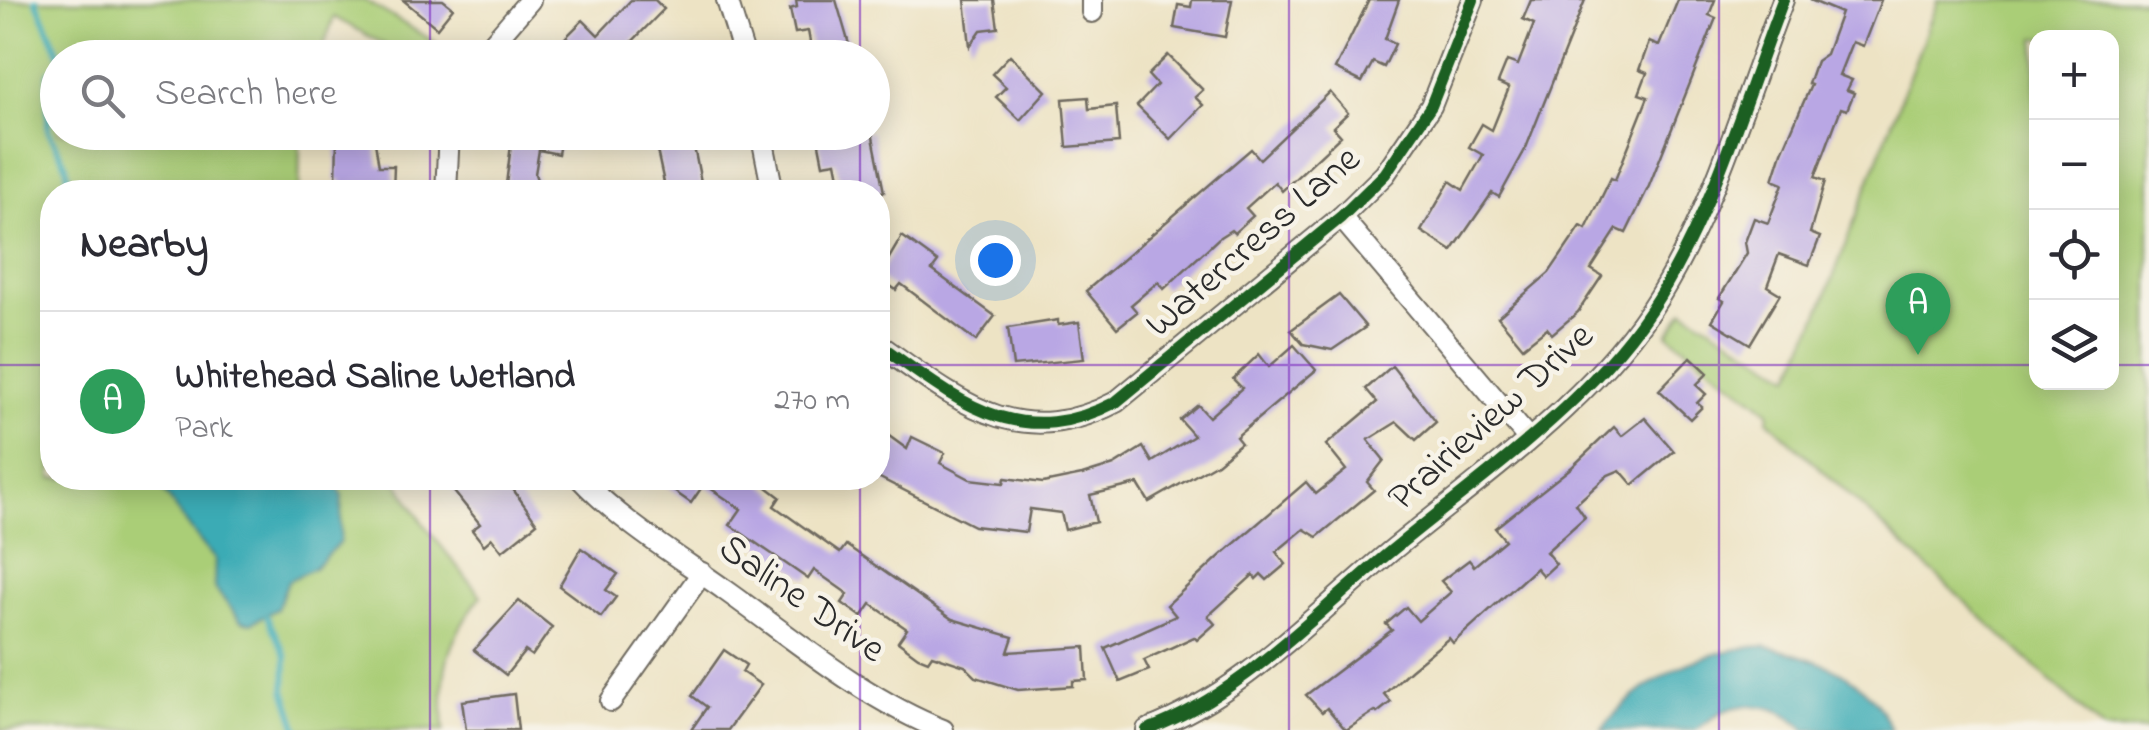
<!DOCTYPE html>
<meta charset="utf-8">
<style>
body{margin:0;font-family:"Indie Flower",sans-serif;background:#f7f7f7;color:#2b2b33}
.controls{position:absolute;right:30px;top:30px;display:grid;overflow:hidden;border-radius:20px;box-shadow:0 5px 25px #0003}
.controls button{width:90px;height:90px;display:grid;place-items:center;padding:0;border:0;border-bottom:2px solid #e1e1e2;background:#fff;color:#2b2b33;font:50px sans-serif}
.you{position:absolute;left:995px;top:260px;width:35px;height:35px;margin:-25px;border:8px solid #fff;border-radius:50%;background:#1a73e8;box-shadow:0 0 0 15px #1a73e833}
.badge{display:grid;place-items:center;width:65px;height:65px;border-radius:50%;background:#7c3aed;color:#fff;font-size:32px;font-weight:700}
.pin{position:absolute;translate:-50% -82px;filter:drop-shadow(0 2px 5px #0008)}
.pin::after{content:'';position:absolute;top:52px;width:35px;height:30px;background:inherit;clip-path:polygon(0 0,100% 0,50% 100%)}
.list{margin:0;padding:0;list-style:none}
h2{display:flex;justify-content:space-between;align-items:center;height:130px;margin:0;padding:0 40px;font-size:42px}
h2 small{font-size:32px;font-weight:400;color:#7c7c81}
.list li{display:grid;grid-template-columns:65px 1fr auto;gap:30px;align-items:center;box-sizing:border-box;height:180px;padding:0 40px;border-top:2px solid #e1e1e2}
.list b{display:block;font-size:38px;white-space:nowrap}
.list p{margin:0;font-size:32px;white-space:nowrap;color:#7c7c81}
.list em{font-size:32px;font-style:normal;color:#7c7c81}
.icon{flex:none;width:55px;height:55px;fill:none;stroke:currentColor;stroke-width:2;stroke-linecap:round;stroke-linejoin:round}
.map{position:relative;flex:none;width:2149px;height:730px;overflow:hidden}
.search{position:absolute;background:#fff;box-shadow:0 5px 25px #0003;left:40px;top:40px;width:850px;height:110px;display:flex;align-items:center;gap:25px;box-sizing:border-box;padding:0 35px;border-radius:55px;color:#7c7c81;font-size:38px}
.panel{position:absolute;background:#fff;box-shadow:0 5px 25px #0003;left:40px;top:180px;width:850px;height:310px;border-radius:40px}
.map>svg:first-child{display:block}
</style>
<div class="map">
<svg width="2149" height="730" viewBox="0 0 2149 730">
<rect width="100%" height="100%" fill="#f7f3e8"/>
<filter id="ink" filterUnits="userSpaceOnUse"><feTurbulence type="fractalNoise" baseFrequency=".01" numOctaves="2"/><feDisplacementMap in="SourceGraphic" scale="20" xChannelSelector="R" yChannelSelector="G"/><feConvolveMatrix kernelMatrix="1 2 1 2 8 2 1 2 1" color-interpolation-filters="sRGB"/></filter>
<filter id="wash" filterUnits="userSpaceOnUse"><feTurbulence type="fractalNoise" baseFrequency=".0048" numOctaves="4" result="noise"/><feDisplacementMap in="SourceGraphic" scale="40" xChannelSelector="R" yChannelSelector="G"/><feGaussianBlur stdDeviation="2.25" result="paint"/><feColorMatrix in="noise" values="0 0 0 0 0 0 0 0 0 0 0 0 0 0 0 0 0 1.4 0 .05"/><feComposite in="paint" operator="in"/></filter>
<g filter="url(#wash)">
<rect width="100%" height="100%" fill="#ede3c4"/>
<g fill="#aace77" stroke="#6a7c51" stroke-width="2.5" fill-rule="evenodd">
<path d="M0,0h364l84,50 -4,7h-37l-73,-40 -14,40 -262,1v74l242,1 -1,59h-247v286h343l27,44 59,74c-36,48 -41,75 -37,134h-444z"/>
<path d="M1938,0h211v730h-45l-336,-310 1,-9 -101,-77 16,-24 107,66 35,-80zM2036,38h76v344h-76z"/>
</g>
<g fill="#3aabb5" stroke="#326b70" stroke-width="2.5">
<path d="M153,478h180l9,17 -2,47 -26,26 -26,13 -11,28 -26,14 -10,-2 -27,-34 1,-28c-24,-26 -40,-54 -62,-81z"/>
<path d="M1764,646c53,12 108,30 127,84h-86c-21,-24 -56,-31 -85,-17 -8,4 -17,14 -26,17 -18,0 -72,0 -93,0 41,-51 98,-80 163,-84z"/>
</g>
<g fill="none" stroke-linecap="round" stroke-linejoin="round">
<g stroke="#3aabb5" stroke-width="6">
<path d="M36,0l25,58"/>
<path d="M58,65l-10,9v56l18,35 4,27"/>
<path d="M267,617l19,39 -1,34 13,40"/>
</g>
</g>
<g id="blocks">
<g fill="#b9a7e4">
<path d="M403,0h40l10,8 -16,20z"/>
<path d="M631,0h24l9,9 -48,49h-36l-17,-18 20,-20 15,15z"/>
<path d="M796,0h40l17,58h-40l-5,-27 -13,2 -5,-24 7,-2z"/>
<path d="M965,0h29l4,28 -17,2 -11,16z"/>
<path d="M1192,0h40l-7,37 -51,-9 4,-23 13,2z"/>
<path d="M1369,0h30l-14,39 10,5 -11,23 -11,-5 -11,20 -27,-13z"/>
<path d="M1531,0h54l-59,148 -27,49 -7,-4 -40,58 -31,-20 29,-50 13,9 20,-35 -14,-8 13,-23 10,6 17,-42 -11,-5 9,-22 11,4 16,-41 -11,-5z"/>
<path d="M1678,0h37l-6,15 7,3 -67,168 -23,47 -9,-4 -26,40 11,7 -24,36 -26,22 -5,-6 -24,19 -25,-30 51,-44 32,-47 5,3 25,-51 4,2 33,-83 -9,-3 8,-21 -8,-3 10,-28 10,4z"/>
<path d="M1810,0h71l-18,46 -11,-4 -13,33 13,5 -5,10 7,3 -7,17 -6,-2 -26,69 10,4 -15,52 10,4 -11,28 -30,-11 -12,32 13,8 -30,50 -38,-23 12,-20 -5,-3 28,-45 -2,-11 9,-24 14,5 15,-39 -10,-4 9,-28 29,-67 -3,-1 8,-23 10,-7 15,-41z"/>
<path d="M1010,55l36,36 -26,29 -24,-23 10,-10 -14,-13z"/>
<path d="M1168,55l35,35 -8,7 8,8 -33,34 -33,-33 20,-21 -9,-10z"/>
<path d="M1330,92l18,21 -15,14 8,9 -59,55 -7,-9 -29,26 7,8 -19,17 -3,-3 -11,7 -56,52 -6,-7 -27,23 6,7 -20,16 -31,-37 165,-142 9,10z"/>
<path d="M1088,97l1,12 27,-3 3,37 -52,4 -4,-48z"/>
<path d="M494,132h68l-4,22 -19,-4 -4,24 6,18h-36l6,-47 -18,-3z"/>
<path d="M653,132h38l12,60h-37z"/>
<path d="M822,132h50l12,60h-42l-6,-30 -13,2 -5,-25 5,-1z"/>
<path d="M337,137h37l5,29h15l-1,26h-52l1,-11h-6z"/>
<path d="M902,236l36,26 -6,8 63,46 -19,25 -75,-57 -5,6 -18,-13z"/>
<path d="M1339,295l27,32 -34,23 -29,-6 -12,-14z"/>
<path d="M1058,320v5l21,-3 5,37 -71,7 -5,-38z"/>
<path d="M1294,345l22,25 -80,67 5,6 -24,20 -68,39 -11,-18 -48,11 6,27 -31,8 -4,-17 -31,-4 -4,23 -52,-6 -96,-49v-49l29,21 5,-12 33,16 -5,10 30,16 34,4 1,-5 38,5 39,-8 32,-10 29,-18 9,15 42,-26 -14,-16 18,-15 11,12 33,-29 -9,-9 26,-25 10,13z"/>
<path d="M1691,357l17,16 -12,12 10,9 -9,9 5,4 -12,12 -31,-29z"/>
<path d="M1392,366l44,56 -20,18 -19,-18 -29,18 16,20 -17,22 7,8 -57,47 -13,-8 -28,23 10,12 -19,16 -6,-6 -5,5 -3,-4 -45,41 7,8 -18,16 -3,-3 -50,23 5,10 -29,12 -15,-34 71,-32 -9,-11 53,-49 86,-74 10,12 30,-24 -20,-25 51,-43 -11,-13z"/>
<path d="M1645,418l29,33 -41,34 -13,-15 -12,5 -32,29 9,13 -39,35 10,12 -13,12 -7,-8 -83,75 -4,-5 -39,32 -26,24 7,8 -14,11 -2,-2 -29,19 -19,-22 -5,4 -16,-17 86,-65 -6,-6 20,-17 12,14 33,-29 -10,-11 28,-21 5,6 31,-26 -10,-12 77,-61 42,-40 8,9z"/>
<path d="M443,478h62l32,45 -35,28 -10,-13 -8,7 -12,-15 8,-6z"/>
<path d="M655,478h100l25,19 -6,9 66,47 6,-8 106,74 61,18 -5,15 77,-5 2,33 -14,1v5l-55,4 -42,-13 -11,-11 -33,-11 -4,6 -10,-4 -20,-15 9,-13 -36,-25 -9,13 -20,-14 6,-9 -34,-24 -6,9 -78,-54 11,-16 -37,-25 -13,19z"/>
<path d="M581,548l37,26 -12,16 10,7 -15,20 -42,-31z"/>
<path d="M519,601l33,26 -20,29 -7,-5 -19,24 -32,-25z"/>
<path d="M724,650l22,15 -4,7 19,13 -33,45h-37l16,-23 -15,-11z"/>
<path d="M514,694l4,36h-52l-4,-29z"/>
</g>
</g>
</g>
<g filter="url(#ink)">
<use href="#blocks" fill-opacity="0" stroke="#6f6b61" stroke-width="2.5"/>
<g fill="none" stroke-linecap="round" stroke-linejoin="round">
<g stroke="#6f6b61" stroke-width="24">
<g id="minor">
<path d="M727,0l18,58"/>
<path d="M1092,0v12"/>
<path d="M480,58l50,-58"/>
<path d="M761,132l12,60"/>
<path d="M446,192l3,-60"/>
<path d="M1341,217l186,220"/>
<path d="M878,344c78,55 139,110 238,58l225,-185 44,-43 46,-68 42,-106"/>
<path d="M580,478c41,44 96,77 145,112 69,49 139,109 218,140"/>
<path d="M611,701l91,-128"/>
<path d="M1147,730c92,-34 164,-112 238,-174 95,-79 210,-155 275,-261 55,-90 85,-197 123,-295"/>
</g>
</g>
<use href="#minor" stroke="#fff" stroke-width="20"/>
<g stroke="#f7f3e8" stroke-width="19">
<g id="cycleway">
<path d="M878,344c78,55 139,110 238,58l225,-185 44,-43 46,-68 42,-106"/>
<path d="M1147,730c92,-34 164,-112 238,-174 95,-79 210,-155 275,-261 55,-90 85,-197 123,-295"/>
</g>
</g>
<use href="#cycleway" stroke="#1b5e20" stroke-width="12"/>
</g>
</g>
<path fill="none" stroke="#7b2cbf" stroke-width="2.5" stroke-opacity="0.55" d="M430,0v58M860,0v58M1289,0v730M1719,0v730M430,132v60M860,132v60M0,365h52M878,365h1158M2112,365h37M430,478v252M860,478v252"/>
<g text-anchor="middle" dominant-baseline="central" stroke-width="9" stroke-linejoin="round" paint-order="stroke">
<g font-size="40" fill="#2b2b2b" stroke="#f7f3e8">
<text transform="translate(1254 243) rotate(-41)">Watercress Lane</text>
<text transform="translate(1492 418) rotate(-42)">Prairieview Drive</text>
<text transform="translate(801 600) rotate(35)">Saline Drive</text>
</g>
</g>
</svg>
<div class="controls">
<button>+</button>
<button>−</button>
<button><svg class="icon" aria-label="locate" viewBox="0 0 24 24"><circle cx="12" cy="12" r="6"/><path d="M12 2v4M12 18v4M2 12h4M18 12h4"/></svg></button>
<button><svg class="icon" aria-label="layers" viewBox="0 0 24 24"><path d="M12 4l9 5-9 5-9-5zM3 14l9 5 9-5"/></svg></button>
</div>
<div class="you"></div>
<div class="pin badge" style="left:1918px;top:355px;background:#2e9e5b">A</div>
<div class="search"><svg class="icon" aria-label="search" viewBox="0 0 24 24"><circle cx="10" cy="10" r="6"/><path d="M15 15l6 6"/></svg>Search here</div>
<section class="panel">
<h2>Nearby<small></small></h2>
<ul class="list">
<li><span class="badge" style="background:#2e9e5b">A</span><div><b>Whitehead Saline Wetland</b><p>Park</p></div><em>270 m</em></li>
</ul>
</section>
</div>
